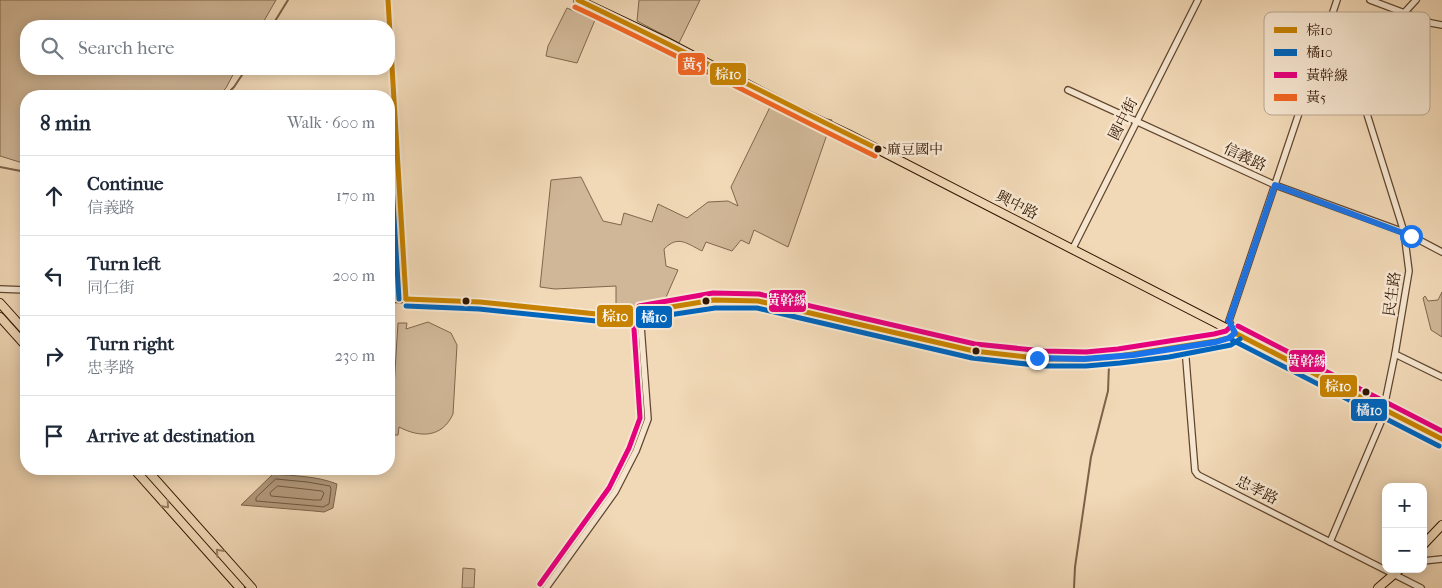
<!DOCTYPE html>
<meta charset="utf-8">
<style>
body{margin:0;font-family:"IM FELL French Canon","Noto Serif TC",serif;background:#f6f6f7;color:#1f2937}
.controls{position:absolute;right:15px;bottom:15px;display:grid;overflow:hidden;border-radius:10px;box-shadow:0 2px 12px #0003}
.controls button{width:45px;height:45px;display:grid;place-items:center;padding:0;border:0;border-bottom:1px solid #e0e1e3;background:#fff;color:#1f2937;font:25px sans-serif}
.stop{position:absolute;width:15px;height:15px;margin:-11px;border:4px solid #1a73e8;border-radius:50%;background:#fff}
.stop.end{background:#1a73e8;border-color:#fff;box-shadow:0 1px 5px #0008}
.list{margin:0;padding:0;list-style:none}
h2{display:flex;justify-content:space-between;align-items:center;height:65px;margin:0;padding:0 20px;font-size:21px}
h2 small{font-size:16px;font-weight:400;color:#747a83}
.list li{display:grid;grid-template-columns:32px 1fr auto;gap:15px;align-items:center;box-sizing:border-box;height:80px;padding:0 20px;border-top:1px solid #e0e1e3}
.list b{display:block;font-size:19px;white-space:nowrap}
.list p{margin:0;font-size:16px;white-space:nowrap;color:#747a83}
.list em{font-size:16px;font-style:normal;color:#747a83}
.icon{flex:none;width:28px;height:28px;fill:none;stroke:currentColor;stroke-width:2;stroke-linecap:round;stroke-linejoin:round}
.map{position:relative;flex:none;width:1442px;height:588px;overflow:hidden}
.search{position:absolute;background:#fff;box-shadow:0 2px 12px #0003;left:20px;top:20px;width:375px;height:55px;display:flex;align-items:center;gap:12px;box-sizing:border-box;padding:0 18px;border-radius:20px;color:#747a83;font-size:19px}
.panel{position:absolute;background:#fff;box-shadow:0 2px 12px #0003;left:20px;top:90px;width:375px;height:385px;border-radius:20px}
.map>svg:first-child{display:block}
</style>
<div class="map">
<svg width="1442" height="588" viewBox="0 0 1442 588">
<rect width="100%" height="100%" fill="#f1d8b6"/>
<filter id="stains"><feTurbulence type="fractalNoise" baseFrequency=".004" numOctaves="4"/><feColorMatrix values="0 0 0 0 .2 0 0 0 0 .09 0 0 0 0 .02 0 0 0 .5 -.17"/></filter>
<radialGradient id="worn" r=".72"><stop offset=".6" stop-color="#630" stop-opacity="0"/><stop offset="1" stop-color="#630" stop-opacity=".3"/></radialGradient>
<g fill="#d0b797" stroke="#80664c">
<path d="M0,0h276l-15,26h-235v43h210l-10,19 -8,8h-192v68l-26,-8z"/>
<path d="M639,0h61l-21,43 -42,-22z"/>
<path d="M567,8l28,12 -18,43 -31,-7 2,-10z"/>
<path d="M770,107l62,13 -44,127 -34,-17 -5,14 -8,-4 -9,11 -26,-9 -4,9c-16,-8 -24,-16 -38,-2l2,17 12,4 -15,34c-16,2 -31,7 -47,10v-28l-61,3 -15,-2 11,-107 30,-3 22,44 18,4 3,-12 28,9 6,-18 29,14 21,-16 20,-1 10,5 -7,-19z"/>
<path d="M1442,292v45l-11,-7 -8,-32 2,-2 3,5 10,-1z"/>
<path d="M428,322l23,11 6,12 -4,69c-11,24 -33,24 -54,13l-1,8h-7l7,-112h9l-1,6z"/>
<path d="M463,568l12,1 -1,19h-12z"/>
</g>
<path fill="#b09678" stroke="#7d6248" d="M273,474c22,2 44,2 64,10l-4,24 -9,4 -10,-1 -73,-6z"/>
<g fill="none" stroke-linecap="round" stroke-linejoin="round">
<g stroke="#70563c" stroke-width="1">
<path d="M276,479l31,3 23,4 1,3 -2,15 -6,3 -9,-1 -58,-5v-3z"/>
<path d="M278,486l44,5 2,2 -3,7h-7l-43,-4 -1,-3z"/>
</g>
<g stroke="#7d6248" stroke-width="2">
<path d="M272,26l16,-26"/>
<path d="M225,96l9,-9 12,-18"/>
<path d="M0,167l26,5"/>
<path d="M1050,348l30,3 29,-2v7"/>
<path d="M1074,588l1,-21 16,-110 17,-66 1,-26"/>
</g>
<g stroke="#61462e" stroke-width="8">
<g id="minor">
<path d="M1370,0l61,23 11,2"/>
<path d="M1068,90l207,95 129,47 38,20"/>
<path d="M1072,250l126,-250"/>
<path d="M0,289l26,1"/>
<path d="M389,299l91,3 136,14 98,-16 44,1 216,50c37,6 74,9 111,8 32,-2 64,-7 96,-11 17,-3 41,-4 54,-15l-6,-12 108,-321"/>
<path d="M1185,347l10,124 3,4 223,113"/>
<path d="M1395,354l47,23"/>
<path d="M1330,542l51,-120 14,-68 14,-83 -5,-39 -38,-121v-27l10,-31 5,-12 11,-15 24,-26"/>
<path d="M1423,561l19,-2"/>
<path d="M546,588l69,-96 21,-41 12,-32 -8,-106"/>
</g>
</g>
<g stroke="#311500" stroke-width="10">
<g id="major">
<path d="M578,0l87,41 126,66 57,27 594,305"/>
<path d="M0,303l26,29"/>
<path d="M0,317l26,29"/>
<path d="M134,469l106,119"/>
<path d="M146,469l106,119"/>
<path d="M1423,545l19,-20"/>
<path d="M1378,588l22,-19"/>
</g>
</g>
<use href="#minor" stroke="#f6e6d0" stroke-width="5.5"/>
<use href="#major" stroke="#f1d8b6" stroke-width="8"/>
<g stroke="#f6e6d0" stroke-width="9">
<g id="bus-1">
<path d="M388,0l18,299"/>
<path d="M578,0c101,48 199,100 300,149"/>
<path d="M406,299l74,3 136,14 98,-16 44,1 216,50 70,8h42l33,-3 97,-15 13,-3 6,-5"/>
<path d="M1235,333l207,106"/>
</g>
</g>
<g stroke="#f6e6d0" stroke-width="9">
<g id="bus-2">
<path d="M389,137l10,162"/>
<path d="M406,306l73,3 137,14 99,-15h42l215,50 72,8h42l34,-3 49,-6 62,-12 9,-6"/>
<path d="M1232,340l207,106"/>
</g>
</g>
<g stroke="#f6e6d0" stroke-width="9">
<g id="bus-3">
<path d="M639,306l74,-13 46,1 216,50 69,7 42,1 32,-3 96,-15 12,-3 4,-4"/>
<path d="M1238,326l204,105"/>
<path d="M540,584l69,-96 20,-40 11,-30 -7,-104"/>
</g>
</g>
<g stroke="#f6e6d0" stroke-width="9">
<path id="bus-4" d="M575,7c101,47 199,100 300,149"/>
</g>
<use href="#bus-1" stroke="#c68200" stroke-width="5"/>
<use href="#bus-2" stroke="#0065bd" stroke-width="5"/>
<use href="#bus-3" stroke="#e5007d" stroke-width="5"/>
<use href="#bus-4" stroke="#f26522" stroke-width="5"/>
</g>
<defs><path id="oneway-chevron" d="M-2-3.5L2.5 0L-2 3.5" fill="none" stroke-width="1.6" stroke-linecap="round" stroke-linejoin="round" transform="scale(1.25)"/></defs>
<g stroke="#9b8064">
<use href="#oneway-chevron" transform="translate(166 505) rotate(49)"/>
<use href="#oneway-chevron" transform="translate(219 552) rotate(-132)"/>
</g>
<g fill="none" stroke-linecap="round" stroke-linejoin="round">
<path stroke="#1a73e8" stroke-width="6" d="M1037,358l47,1 49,-4 83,-13 13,-4 6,-5 -6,-12 46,-136 136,51"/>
</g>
<g fill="#311500" stroke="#f6e6d0" stroke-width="2">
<circle cx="878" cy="149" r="4.5"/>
<circle cx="466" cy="301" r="4.5"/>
<circle cx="706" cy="301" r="4.5"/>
<circle cx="976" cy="351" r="4.5"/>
<circle cx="1366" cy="392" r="4.5"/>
</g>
<g text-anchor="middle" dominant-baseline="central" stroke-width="5" stroke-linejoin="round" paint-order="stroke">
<g font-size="14" fill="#311500" stroke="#f6e6d0" text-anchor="start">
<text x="887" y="149">麻豆國中</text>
</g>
<g font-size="15" fill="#311500" stroke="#f6e6d0">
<text transform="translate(1123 119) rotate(-63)">國中街</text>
<text transform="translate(1245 157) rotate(25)">信義路</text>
<text transform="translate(1017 205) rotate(27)">興中路</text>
<text transform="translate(1392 294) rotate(-82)">民生路</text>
<text transform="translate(1257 490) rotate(27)">忠孝路</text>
</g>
</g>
<rect x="1264" y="12" width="166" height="103" rx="8" fill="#f6e6d0" stroke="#bba792" stroke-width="1"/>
<rect x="1274" y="27" width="23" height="6" fill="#c68200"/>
<rect x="1274" y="49" width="23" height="7" fill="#0065bd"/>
<rect x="1274" y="72" width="23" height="6" fill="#e5007d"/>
<rect x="1274" y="94" width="23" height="7" fill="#f26522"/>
<g font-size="14" fill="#311500">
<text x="1306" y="35">棕10</text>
<text x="1306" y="57">橘10</text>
<text x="1306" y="80">黃幹線</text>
<text x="1306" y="102">黃5</text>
</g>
<g stroke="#f6e6d0" stroke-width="2">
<rect x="677" y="52" width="29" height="24" rx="5" fill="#f26522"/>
<rect x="709" y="62" width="38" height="24" rx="5" fill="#c68200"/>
<rect x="768" y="289" width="39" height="24" rx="5" fill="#e5007d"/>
<rect x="596" y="304" width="38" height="24" rx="5" fill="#c68200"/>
<rect x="635" y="305" width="38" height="24" rx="5" fill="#0065bd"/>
<rect x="1288" y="349" width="38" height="24" rx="5" fill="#e5007d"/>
<rect x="1319" y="374" width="39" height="24" rx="5" fill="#c68200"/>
<rect x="1350" y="398" width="38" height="24" rx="5" fill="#0065bd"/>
</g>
<g font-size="14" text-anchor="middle" font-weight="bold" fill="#fff">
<text x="692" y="69">黃5</text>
<text x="728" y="79">棕10</text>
<text x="787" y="305">黃幹線</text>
<text x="615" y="321">棕10</text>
<text x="654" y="322">橘10</text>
<text x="1307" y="366">黃幹線</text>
<text x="1338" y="391">棕10</text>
<text x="1369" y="415">橘10</text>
</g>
<rect width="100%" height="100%" filter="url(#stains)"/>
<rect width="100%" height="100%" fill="url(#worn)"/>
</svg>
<div class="controls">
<button>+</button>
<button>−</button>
</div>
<div class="stop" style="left:1411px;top:236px"></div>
<div class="stop end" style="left:1037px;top:358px"></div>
<div class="search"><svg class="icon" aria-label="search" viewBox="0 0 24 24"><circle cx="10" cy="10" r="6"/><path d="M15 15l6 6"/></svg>Search here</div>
<section class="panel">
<h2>8 min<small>Walk · 600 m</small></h2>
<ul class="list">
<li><svg class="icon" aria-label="ahead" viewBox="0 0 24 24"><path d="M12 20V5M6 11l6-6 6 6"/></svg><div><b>Continue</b><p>信義路</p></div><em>170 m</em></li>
<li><svg class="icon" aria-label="left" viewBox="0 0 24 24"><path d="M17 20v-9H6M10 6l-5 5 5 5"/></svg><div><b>Turn left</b><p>同仁街</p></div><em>200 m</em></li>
<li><svg class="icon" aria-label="right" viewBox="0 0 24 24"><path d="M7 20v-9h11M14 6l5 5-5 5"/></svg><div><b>Turn right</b><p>忠孝路</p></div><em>230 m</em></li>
<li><svg class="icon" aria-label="arrive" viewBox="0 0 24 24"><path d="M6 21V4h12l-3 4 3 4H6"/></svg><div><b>Arrive at destination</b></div></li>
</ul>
</section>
</div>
